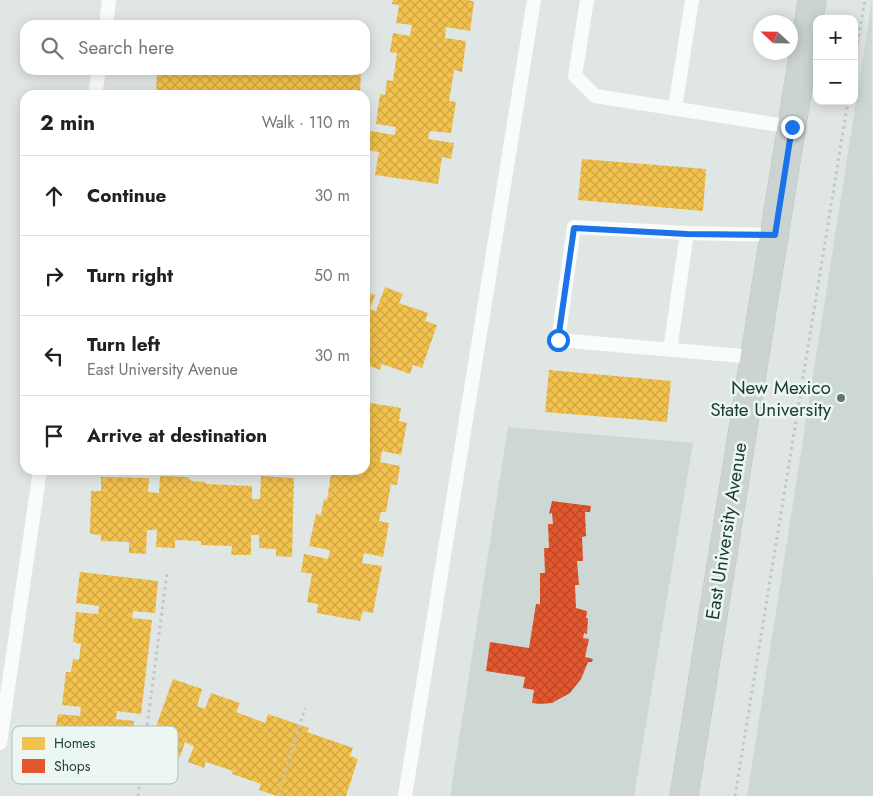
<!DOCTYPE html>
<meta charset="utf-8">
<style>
body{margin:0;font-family:Jost,sans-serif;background:#f6f6f6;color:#202124}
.controls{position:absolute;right:15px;top:15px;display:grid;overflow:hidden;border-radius:10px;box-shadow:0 2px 12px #0003}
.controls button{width:45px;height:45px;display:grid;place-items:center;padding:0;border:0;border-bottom:1px solid #e0e0e0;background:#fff;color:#202124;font:25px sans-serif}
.compass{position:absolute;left:753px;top:15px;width:45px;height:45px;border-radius:50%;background:#fff;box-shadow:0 2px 12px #0003;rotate:292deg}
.stop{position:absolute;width:15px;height:15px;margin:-11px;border:4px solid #1a73e8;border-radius:50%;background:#fff}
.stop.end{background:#1a73e8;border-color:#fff;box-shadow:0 1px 5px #0008}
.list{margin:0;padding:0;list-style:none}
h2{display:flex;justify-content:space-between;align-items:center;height:65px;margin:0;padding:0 20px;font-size:21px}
h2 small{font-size:16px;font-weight:400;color:#757577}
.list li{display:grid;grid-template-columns:32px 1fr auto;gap:15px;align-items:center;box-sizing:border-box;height:80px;padding:0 20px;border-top:1px solid #e0e0e0}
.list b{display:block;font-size:19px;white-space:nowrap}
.list p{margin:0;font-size:16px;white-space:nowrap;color:#757577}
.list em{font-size:16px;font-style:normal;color:#757577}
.icon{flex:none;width:28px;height:28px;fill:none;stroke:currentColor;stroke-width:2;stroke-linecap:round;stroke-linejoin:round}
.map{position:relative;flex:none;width:873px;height:796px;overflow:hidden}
.search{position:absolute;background:#fff;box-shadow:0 2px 12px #0003;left:20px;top:20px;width:350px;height:55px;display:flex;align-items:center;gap:12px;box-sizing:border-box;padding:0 18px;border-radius:15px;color:#757577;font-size:19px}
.panel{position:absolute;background:#fff;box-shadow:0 2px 12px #0003;left:20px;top:90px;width:350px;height:385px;border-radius:15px}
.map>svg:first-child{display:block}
</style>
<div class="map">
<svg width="873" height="796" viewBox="0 0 873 796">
<defs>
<pattern id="homes-cross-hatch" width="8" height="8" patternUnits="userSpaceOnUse" patternTransform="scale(1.25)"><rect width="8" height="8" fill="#f2c14e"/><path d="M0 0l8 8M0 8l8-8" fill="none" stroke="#cfa745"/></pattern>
<pattern id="shops-cross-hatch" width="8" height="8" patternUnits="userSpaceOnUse" patternTransform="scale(1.25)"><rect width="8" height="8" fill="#e4572e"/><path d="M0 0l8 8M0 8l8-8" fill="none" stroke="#b84928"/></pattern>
</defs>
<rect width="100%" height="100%" fill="#e0e6e4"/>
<g fill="#cdd8d4">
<path d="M872,0l1,796h-126z"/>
<path d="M508,427l185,16 -59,353h-184z"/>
</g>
<g fill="url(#homes-cross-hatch)">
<path d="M393,0h75l6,2 -4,29 -24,-4 -1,11 21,3 -4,31 -8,-2 -5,31 7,1 -5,31 -21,-2 -2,8 26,4 -3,16 -9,-2 -4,27 -63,-9 4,-23 -12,-2 3,-19 25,4 1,-8 -20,-3 4,-30 5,1 2,-15 6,1 4,-28 -7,-1 3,-19 17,3 2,-11 -16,-2 3,-18 -7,-1z"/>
<path d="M157,70h159v4h10v-4h35l-1,25h-204z"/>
<path d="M582,159l124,10 -3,42 -125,-11z"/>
<path d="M385,287l18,7 -4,9 29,10 -3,8 12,4 -15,43 -9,-3 -3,9 -28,-10 -2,6 -15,-6 2,-18 -2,-1v-54l10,4 -5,14 6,2z"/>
<path d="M549,370l122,11 -4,41 -122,-10z"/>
<path d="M365,402l36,6 -2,13 8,2 -6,32 -19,-4 -2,11 20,4 -3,19 -6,-1 -5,28h-5l-2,9 10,2 -6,34 -19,-4 -2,10 20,3 -9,47 -10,-2 -3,10 -43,-8 1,-9 -11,-2 5,-28 -11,-2 3,-18 24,5 2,-9 -21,-4 7,-32 5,1 3,-16 3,1 4,-26 -6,-1v-3h40z"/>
<path d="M160,476l27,1 4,4 13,1 3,2 45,2v13h8l1,-23 33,2 -2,79 -16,-1v-7l-17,-1v-13h-8v20h-20l1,-9 -31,-1v-4l-26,-1v8l-19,-1 1,-17h-10l-1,24 -17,-1v-11l-28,-1v-6l-11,-1 1,-43h10v-14l48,1 -1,14 11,1z"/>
<path d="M80,572l78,9 -3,32 -22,-2 -1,7 20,2 -11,94 -24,-3 -1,8 18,2 -6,50 -11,-1 -1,8 -45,-6 2,-10 -13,-1 4,-29 -9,-1 3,-17 22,2 1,-9 -19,-2 4,-33h5l2,-13 6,1 2,-16 -8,-2 3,-30 22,2 1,-8 -23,-3z"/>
<path d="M173,679l29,10 -5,17 8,3 6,-16 29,10 -4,9 29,11 3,-9 41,14 -2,4 46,16 -3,8 8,3 -12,37h-69l-18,-6 2,-6 -29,-10 1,-3 -27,-9 -2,6 -16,-6 6,-16 -9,-4 -5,15 -16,-6 -3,6 -14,-5z"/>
</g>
<path fill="url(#shops-cross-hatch)" d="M552,501l39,5 -1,6h-5l1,24 -4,1 1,24h-6l2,24h-4l1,23 11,3 -1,7h2l-1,16 -3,-1 -1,5 6,1 -4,18 8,2 -1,3h-4l-7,17 -11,14 -18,10 -12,1 -8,-1 2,-13 -11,-2 2,-11 -39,-6 4,-29 39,6 7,-44h4v-31h5l-1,-25h5l-1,-24h5l-1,-11 -3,1z"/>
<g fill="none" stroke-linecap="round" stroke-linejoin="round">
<g stroke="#bac4c2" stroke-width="29">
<path id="primary" d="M684,796l128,-796"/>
</g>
<g stroke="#bec7c6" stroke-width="3" stroke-dasharray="2.5 4" stroke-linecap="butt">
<path d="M854,62l11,-62"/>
<path d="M138,796l29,-223"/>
<path d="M278,796l27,-88"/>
<path d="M735,796l113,-695"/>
</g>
<g stroke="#fafbfb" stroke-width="14">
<path d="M587,0l-12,76 20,20 197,31"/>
<path d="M106,25l3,-25"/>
<path d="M95,95l4,-25"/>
<path d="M675,108l17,-108"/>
<path d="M670,350l17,-117"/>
<path d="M754,357l-196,-17 16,-113 113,6 88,2"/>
<path d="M0,743l40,-273"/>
<path d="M405,796l129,-796"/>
</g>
<use href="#primary" stroke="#cbd4d2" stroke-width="28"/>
</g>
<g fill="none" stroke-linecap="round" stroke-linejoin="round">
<path stroke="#1a73e8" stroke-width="6" d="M558,340l16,-112 113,6 88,1 17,-108"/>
</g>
<circle fill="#617672" stroke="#ecf6f2" stroke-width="2" cx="841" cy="398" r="5"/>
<g text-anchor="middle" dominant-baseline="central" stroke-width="5" stroke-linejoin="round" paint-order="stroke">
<g font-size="19" fill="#1d3a35" stroke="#ecf6f2" text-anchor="end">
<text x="831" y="387">New Mexico<tspan x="831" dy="22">State University</tspan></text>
</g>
<g font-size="19" fill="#1d3a35" stroke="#ecf6f2">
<text transform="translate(726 531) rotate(-81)">East University Avenue</text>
</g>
</g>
<rect x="12" y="726" width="166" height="58" rx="8" fill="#ecf6f2" stroke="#aebeb9" stroke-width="1"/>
<rect x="22" y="737" width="23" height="13" fill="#f2c14e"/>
<rect x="22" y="759" width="23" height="14" fill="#e4572e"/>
<g font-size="14" fill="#1d3a35">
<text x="54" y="748">Homes</text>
<text x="54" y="771">Shops</text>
</g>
</svg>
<div class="controls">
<button>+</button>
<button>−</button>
</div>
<svg class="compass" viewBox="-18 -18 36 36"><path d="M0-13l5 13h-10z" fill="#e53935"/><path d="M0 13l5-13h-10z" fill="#757577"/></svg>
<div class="stop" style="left:558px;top:340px"></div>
<div class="stop end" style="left:792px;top:127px"></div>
<div class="search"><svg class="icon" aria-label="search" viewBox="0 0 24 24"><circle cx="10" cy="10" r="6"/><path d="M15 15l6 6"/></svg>Search here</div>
<section class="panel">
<h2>2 min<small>Walk · 110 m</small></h2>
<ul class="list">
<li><svg class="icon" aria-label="ahead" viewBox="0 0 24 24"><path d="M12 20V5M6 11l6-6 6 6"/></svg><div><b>Continue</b></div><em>30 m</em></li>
<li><svg class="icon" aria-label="right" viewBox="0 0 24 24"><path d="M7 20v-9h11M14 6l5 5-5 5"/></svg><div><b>Turn right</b></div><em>50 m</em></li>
<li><svg class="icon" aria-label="left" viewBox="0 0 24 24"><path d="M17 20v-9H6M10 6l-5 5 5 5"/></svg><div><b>Turn left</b><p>East University Avenue</p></div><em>30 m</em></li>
<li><svg class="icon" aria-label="arrive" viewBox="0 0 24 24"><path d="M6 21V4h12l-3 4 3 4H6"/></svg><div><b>Arrive at destination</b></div></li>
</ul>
</section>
</div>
